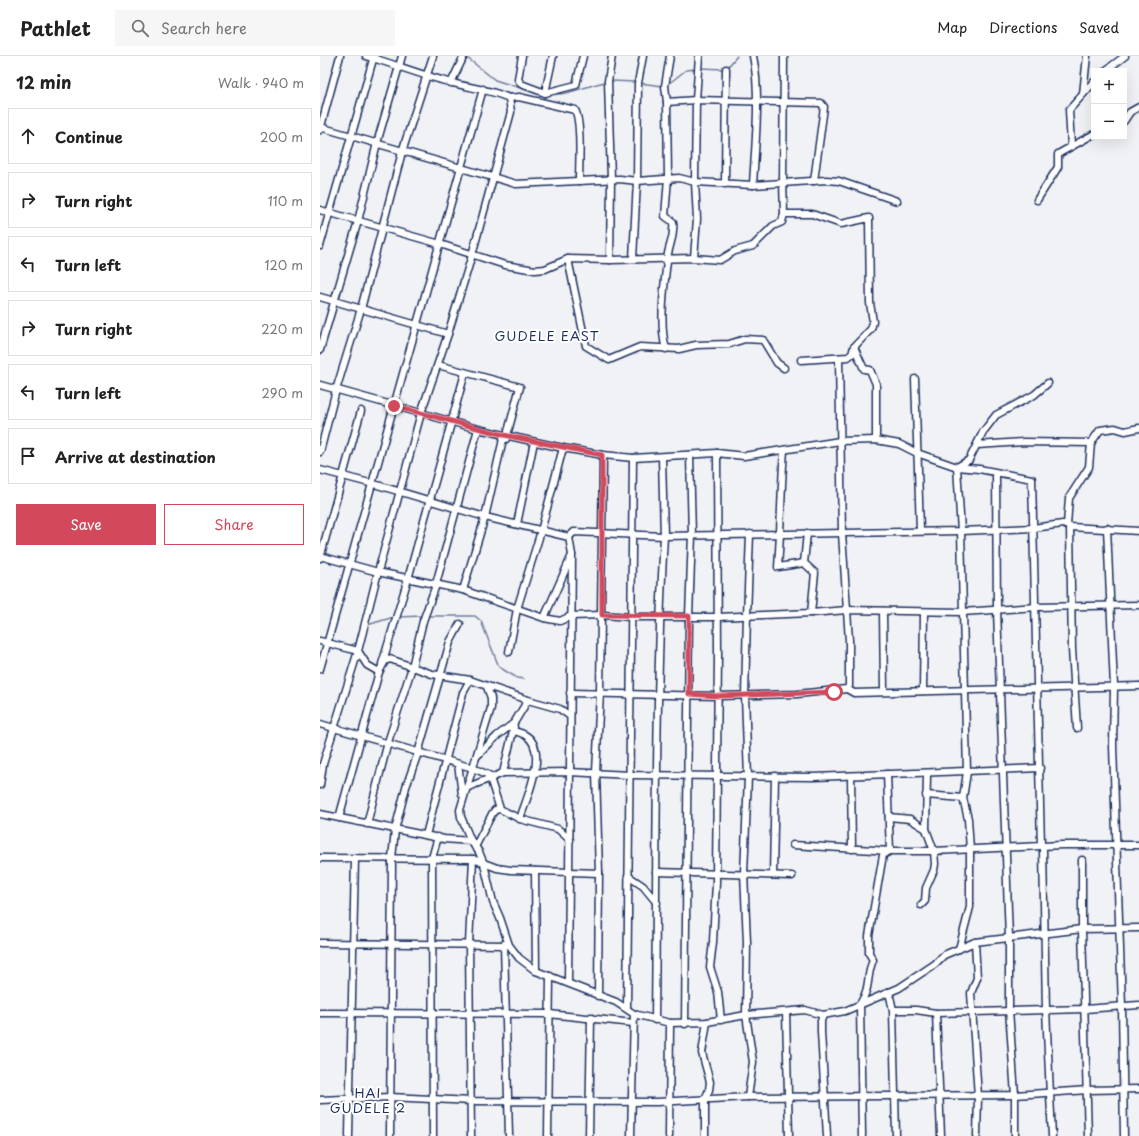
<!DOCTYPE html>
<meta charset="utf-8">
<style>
body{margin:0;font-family:"Playpen Sans",sans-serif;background:#f6f6f6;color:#222}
.controls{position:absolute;right:12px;top:12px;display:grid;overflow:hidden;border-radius:0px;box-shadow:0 4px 16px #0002}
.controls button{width:36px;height:36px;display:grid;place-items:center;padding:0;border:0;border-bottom:1px solid #e0e0e0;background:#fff;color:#222;font:20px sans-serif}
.stop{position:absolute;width:12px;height:12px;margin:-9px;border:3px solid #d1495b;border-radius:50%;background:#fff}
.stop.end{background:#d1495b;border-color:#fff;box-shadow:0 1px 4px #0008}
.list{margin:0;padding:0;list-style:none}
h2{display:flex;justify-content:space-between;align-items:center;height:52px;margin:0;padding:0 16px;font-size:17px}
h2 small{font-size:13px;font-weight:400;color:#767676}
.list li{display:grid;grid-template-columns:26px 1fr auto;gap:12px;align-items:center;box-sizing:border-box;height:56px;margin:0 8px 8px;padding:0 8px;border:1px solid #e0e0e0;border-radius:0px}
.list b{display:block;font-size:15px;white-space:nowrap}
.list em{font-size:13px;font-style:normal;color:#767676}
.actions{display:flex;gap:8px;padding:12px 16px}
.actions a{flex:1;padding:9px 0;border:1px solid #d1495b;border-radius:0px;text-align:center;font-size:14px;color:#d1495b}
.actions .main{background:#d1495b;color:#fff}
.icon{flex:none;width:22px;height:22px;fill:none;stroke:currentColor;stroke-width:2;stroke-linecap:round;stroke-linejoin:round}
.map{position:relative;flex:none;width:819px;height:1080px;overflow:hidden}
header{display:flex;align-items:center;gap:24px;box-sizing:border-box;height:56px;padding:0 20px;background:#fff;border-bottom:1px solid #e0e0e0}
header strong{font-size:19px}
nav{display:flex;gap:22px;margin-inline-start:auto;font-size:14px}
.search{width:280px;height:36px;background:#f6f6f6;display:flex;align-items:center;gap:10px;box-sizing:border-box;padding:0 14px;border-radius:0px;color:#767676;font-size:15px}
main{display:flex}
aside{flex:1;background:#fff}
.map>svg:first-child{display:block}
</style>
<header>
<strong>Pathlet</strong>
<div class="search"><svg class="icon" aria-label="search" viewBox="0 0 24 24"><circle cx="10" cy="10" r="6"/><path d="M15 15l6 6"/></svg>Search here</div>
<nav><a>Map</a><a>Directions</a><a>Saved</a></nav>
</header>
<main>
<aside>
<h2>12 min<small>Walk · 940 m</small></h2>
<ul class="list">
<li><svg class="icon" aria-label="ahead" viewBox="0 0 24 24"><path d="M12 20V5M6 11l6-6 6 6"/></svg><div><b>Continue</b></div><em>200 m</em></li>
<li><svg class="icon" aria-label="right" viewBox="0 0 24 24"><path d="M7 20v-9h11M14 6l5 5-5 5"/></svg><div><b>Turn right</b></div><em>110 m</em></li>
<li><svg class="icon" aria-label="left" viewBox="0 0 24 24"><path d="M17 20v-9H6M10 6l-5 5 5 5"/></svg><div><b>Turn left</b></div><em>120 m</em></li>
<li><svg class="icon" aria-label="right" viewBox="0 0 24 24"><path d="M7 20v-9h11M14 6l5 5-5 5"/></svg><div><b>Turn right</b></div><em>220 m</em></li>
<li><svg class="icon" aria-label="left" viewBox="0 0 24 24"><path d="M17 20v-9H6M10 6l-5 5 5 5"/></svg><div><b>Turn left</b></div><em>290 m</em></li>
<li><svg class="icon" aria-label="arrive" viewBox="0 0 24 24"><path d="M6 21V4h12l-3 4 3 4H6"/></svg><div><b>Arrive at destination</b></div></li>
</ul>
<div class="actions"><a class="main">Save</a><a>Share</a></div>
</aside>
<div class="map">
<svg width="819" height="1080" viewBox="0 0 819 1080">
<rect width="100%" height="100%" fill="#f1f2f5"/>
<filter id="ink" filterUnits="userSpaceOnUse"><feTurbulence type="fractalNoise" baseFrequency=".025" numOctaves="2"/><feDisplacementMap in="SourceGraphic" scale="8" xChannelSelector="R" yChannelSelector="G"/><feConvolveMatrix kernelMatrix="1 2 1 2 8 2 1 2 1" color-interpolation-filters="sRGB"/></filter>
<g filter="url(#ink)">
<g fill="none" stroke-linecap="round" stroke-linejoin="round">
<g stroke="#707c9a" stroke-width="1.5">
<path d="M146,1l29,23 41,13"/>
<path d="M380,12l23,1"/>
<path d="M407,12l10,-12"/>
<path d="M290,25l26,1"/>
<path d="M319,27l24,3"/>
<path d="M347,29l19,-15 10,-1"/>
<path d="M232,38c19,1 35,-9 54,-12"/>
<path d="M108,560h47l6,5 18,46 18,11 7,1"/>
<path d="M78,561l24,-1"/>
<path d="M47,569l27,-8"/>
<path d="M29,590l7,-3 4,-12"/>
</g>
<g stroke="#1b2f5e" stroke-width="9">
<g id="minor">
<path d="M202,0l-4,23 3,5 24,9 31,-8 7,-29"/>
<path d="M433,0c8,38 2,90 0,129"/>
<path d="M464,0l-1,126 1,32h28l29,10 28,-6 1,85 3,19 -2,7 -17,18 -2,7 -4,3 -47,3"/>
<path d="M785,15l20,-15"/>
<path d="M131,27l13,-27"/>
<path d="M225,37l8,-37"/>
<path d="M763,38l4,-38"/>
<path d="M189,42l10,-1 56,13c7,12 4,55 4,71"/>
<path d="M347,46l29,-2 125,3 3,4 -10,74"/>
<path d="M804,65l6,-9 9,-5"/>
<path d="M0,71l196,57 104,-5 17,2 42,-3 16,4 58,3 73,-5 13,1 58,20"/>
<path d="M0,74l20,-74"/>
<path d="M751,90l-2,-36 25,-28"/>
<path d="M405,128l1,-115"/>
<path d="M717,144l21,-33v-13l36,-20"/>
<path d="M0,154l120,34 65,21 30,5 10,-1 23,-10 42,1 84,-2 26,2 15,-9 18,-5 20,-20 9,-4 2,-8"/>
<path d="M0,190l54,-190"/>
<path d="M374,202l3,-39 -2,-37 1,-82 3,-44"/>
<path d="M248,203l18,87 23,14 31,-13 39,2 17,-4 33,-1 16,-5 18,1 14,23 7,5"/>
<path d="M313,203l4,-78 1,-98 5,-27"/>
<path d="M290,204l1,-81 -3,-98 4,-25"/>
<path d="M0,241l128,37"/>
<path d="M534,291l10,22 6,1 6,14v56"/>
<path d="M346,293c-7,-23 -2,-63 1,-88 1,-17 8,-21 6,-39l-8,-6 3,-38 -1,-76 -2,-16 5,-30"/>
<path d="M0,294l38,-129 19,-78 25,-87"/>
<path d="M118,309l82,22 -14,52"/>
<path d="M595,323l5,151"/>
<path d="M0,329l158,44"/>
<path d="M657,389l47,-3 67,1"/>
<path d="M464,394c-3,39 -3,78 -6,117l26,-4"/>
<path d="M0,396l16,-62 25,-81 41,-157 31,-96"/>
<path d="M397,397l1,200 -2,229 -3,60 -3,25 8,25 3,28"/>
<path d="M0,414l61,16 104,31 84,20 5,-5 90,4 -2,-79"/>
<path d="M676,417l1,137 12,328v72l6,85v41"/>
<path d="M197,468l17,-82"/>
<path d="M747,469l2,-27 20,-31 2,-24 9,-13 15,-2 10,3 14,-3"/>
<path d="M750,471l2,122 5,79"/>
<path d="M787,472l7,159 -1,59 9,260 2,130"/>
<path d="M487,477l-3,30 11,10 -4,40"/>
<path d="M0,500l58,16 85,18 81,28 16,3 11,-5 31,-1 29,2h87l93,-4 36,-3 115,2 75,-5 102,-2"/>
<path d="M0,502l41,-147"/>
<path d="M116,528l42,-155 85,19 40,7 30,3 84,-5 27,3 96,-15 36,-1 23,4 18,9 40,14 22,2 53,10 9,367"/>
<path d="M143,534l22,-73 19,-82"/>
<path d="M563,555l1,80"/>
<path d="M224,562l28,-63 -3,-18"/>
<path d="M0,585l38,10 9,14 12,7"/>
<path d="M189,596l8,-43 24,-78 22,-83"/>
<path d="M62,608l26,-85 57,-206"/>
<path d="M0,613l163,-580"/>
<path d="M167,631l4,11v10l-31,102 1,7 10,24 8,11 5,12 9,38 7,16 9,27 10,13 17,13 80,31 18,12 36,9 37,-1 39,-7 59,-5 18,5 22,-4 54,-23 36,-24 9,-9 31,-13 107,-13 57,-1"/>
<path d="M527,633l7,4 285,-7"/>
<path d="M603,635l1,-78"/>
<path d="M250,637l148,3 79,-2 50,-5 2,-3v-45l-7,-108 -3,-174"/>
<path d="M0,668l153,44 20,9"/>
<path d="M193,675c4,1 9,2 12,4 25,14 1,64 -5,84"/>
<path d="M157,700l20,-20 17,-13 14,-23"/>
<path d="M138,708l4,30"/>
<path d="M183,717l11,-46"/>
<path d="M531,720l1,73"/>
<path d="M170,722l10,31"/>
<path d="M0,729l3,-21 35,-113 20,-79 43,-159 27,-79 24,-79 39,-143 -2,-14c-20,-9 -40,-10 -60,-16 -28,-7 -55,-18 -83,-26"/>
<path d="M146,732l37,-15 66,-1 61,3 184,2 226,-9"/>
<path d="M606,739l37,3"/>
<path d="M0,758l124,25 27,2"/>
<path d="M569,761l21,2 16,10"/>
<path d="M19,762l40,-146 6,-11 5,-2 42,15 38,6 58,20 32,9 10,7"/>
<path d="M47,768l21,-82 24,-75 11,-46 13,-36"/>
<path d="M106,779l37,-142 7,-13"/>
<path d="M473,789l97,6h44l128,-6h77"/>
<path d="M155,791l17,-33 3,-4 5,-1 20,10 38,10 12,11"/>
<path d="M723,794l3,160 6,126"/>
<path d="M0,802l153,1 24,9 14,2 88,3"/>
<path d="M762,804v69l6,207"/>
<path d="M215,815l1,100"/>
<path d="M336,816l136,4"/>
<path d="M453,819l2,-99"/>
<path d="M308,820l15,10 14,17"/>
<path d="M601,849l4,-4 1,-13 8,-18 1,-6 -1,-13 -8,-22 1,-55"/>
<path d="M655,886l2,36 -6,15 7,103 -1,40"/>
<path d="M0,887l186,2"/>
<path d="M184,888l5,192"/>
<path d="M639,893l11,-42v-57l-2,-31 -5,-21 4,-26 -6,-241 -4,-64 12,-7 14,-28 13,-17 38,-20 14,-12"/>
<path d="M248,927l4,-428"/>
<path d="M569,936l4,18 3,126"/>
<path d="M278,940l1,-123 -3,-101 4,-79 3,-238"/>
<path d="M307,952l6,-550"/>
<path d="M573,954h23l20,3 149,-4 54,-4"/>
<path d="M466,956l3,124"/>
<path d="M0,957l229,1 84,9"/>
<path d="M616,957l5,123"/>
<path d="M503,959l-2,6v11l6,104"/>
<path d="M335,964c2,-161 0,-323 9,-484l297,-5 72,-3 30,-4 7,3 69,4"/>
<path d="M365,968l4,-408 3,-81 -2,-80"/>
<path d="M428,1041l5,-35 -7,-47 1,-73 -3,-69 4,-96 -3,-81 2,-80 3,-82"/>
<path d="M0,1044l70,-3 82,4 185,1 91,-5 267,-2 73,-5 51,-1"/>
<path d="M29,1080l6,-278"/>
<path d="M70,1080l2,-278 3,-28 11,-43 12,-34 32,-111 10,-18"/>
<path d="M113,1080l-1,-278 6,-21"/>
<path d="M151,1080l-2,-192 4,-85"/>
<path d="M228,1080l2,-160"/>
<path d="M269,1080l2,-119"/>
<path d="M311,1080l3,-122"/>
<path d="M349,1080l1,-113"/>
<path d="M385,1080v-37l4,-9 1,-8 -8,-29 5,-31"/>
<path d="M542,1080l-2,-132c11,-16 6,-28 13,-44l-4,-7v-17l14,-81 7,-4 -3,-77"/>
</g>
</g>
<use href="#minor" stroke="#fff" stroke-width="6"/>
</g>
</g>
<g fill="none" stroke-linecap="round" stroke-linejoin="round" filter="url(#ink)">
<path stroke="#d1495b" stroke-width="5" d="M74,350l110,29 98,20v160l87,1v78l29,2 116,-4"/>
</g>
<g text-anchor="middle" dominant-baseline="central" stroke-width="4" stroke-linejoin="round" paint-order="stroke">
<g font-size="13" letter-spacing="1" fill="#1b2f5e" stroke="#fff">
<text x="227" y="279">GUDELE EAST</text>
<text x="48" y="1036">HAI<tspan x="48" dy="15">GUDELE 2</tspan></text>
</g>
</g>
</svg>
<div class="controls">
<button>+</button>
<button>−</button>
</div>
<div class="stop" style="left:514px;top:636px"></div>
<div class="stop end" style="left:74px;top:350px"></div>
</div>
</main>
